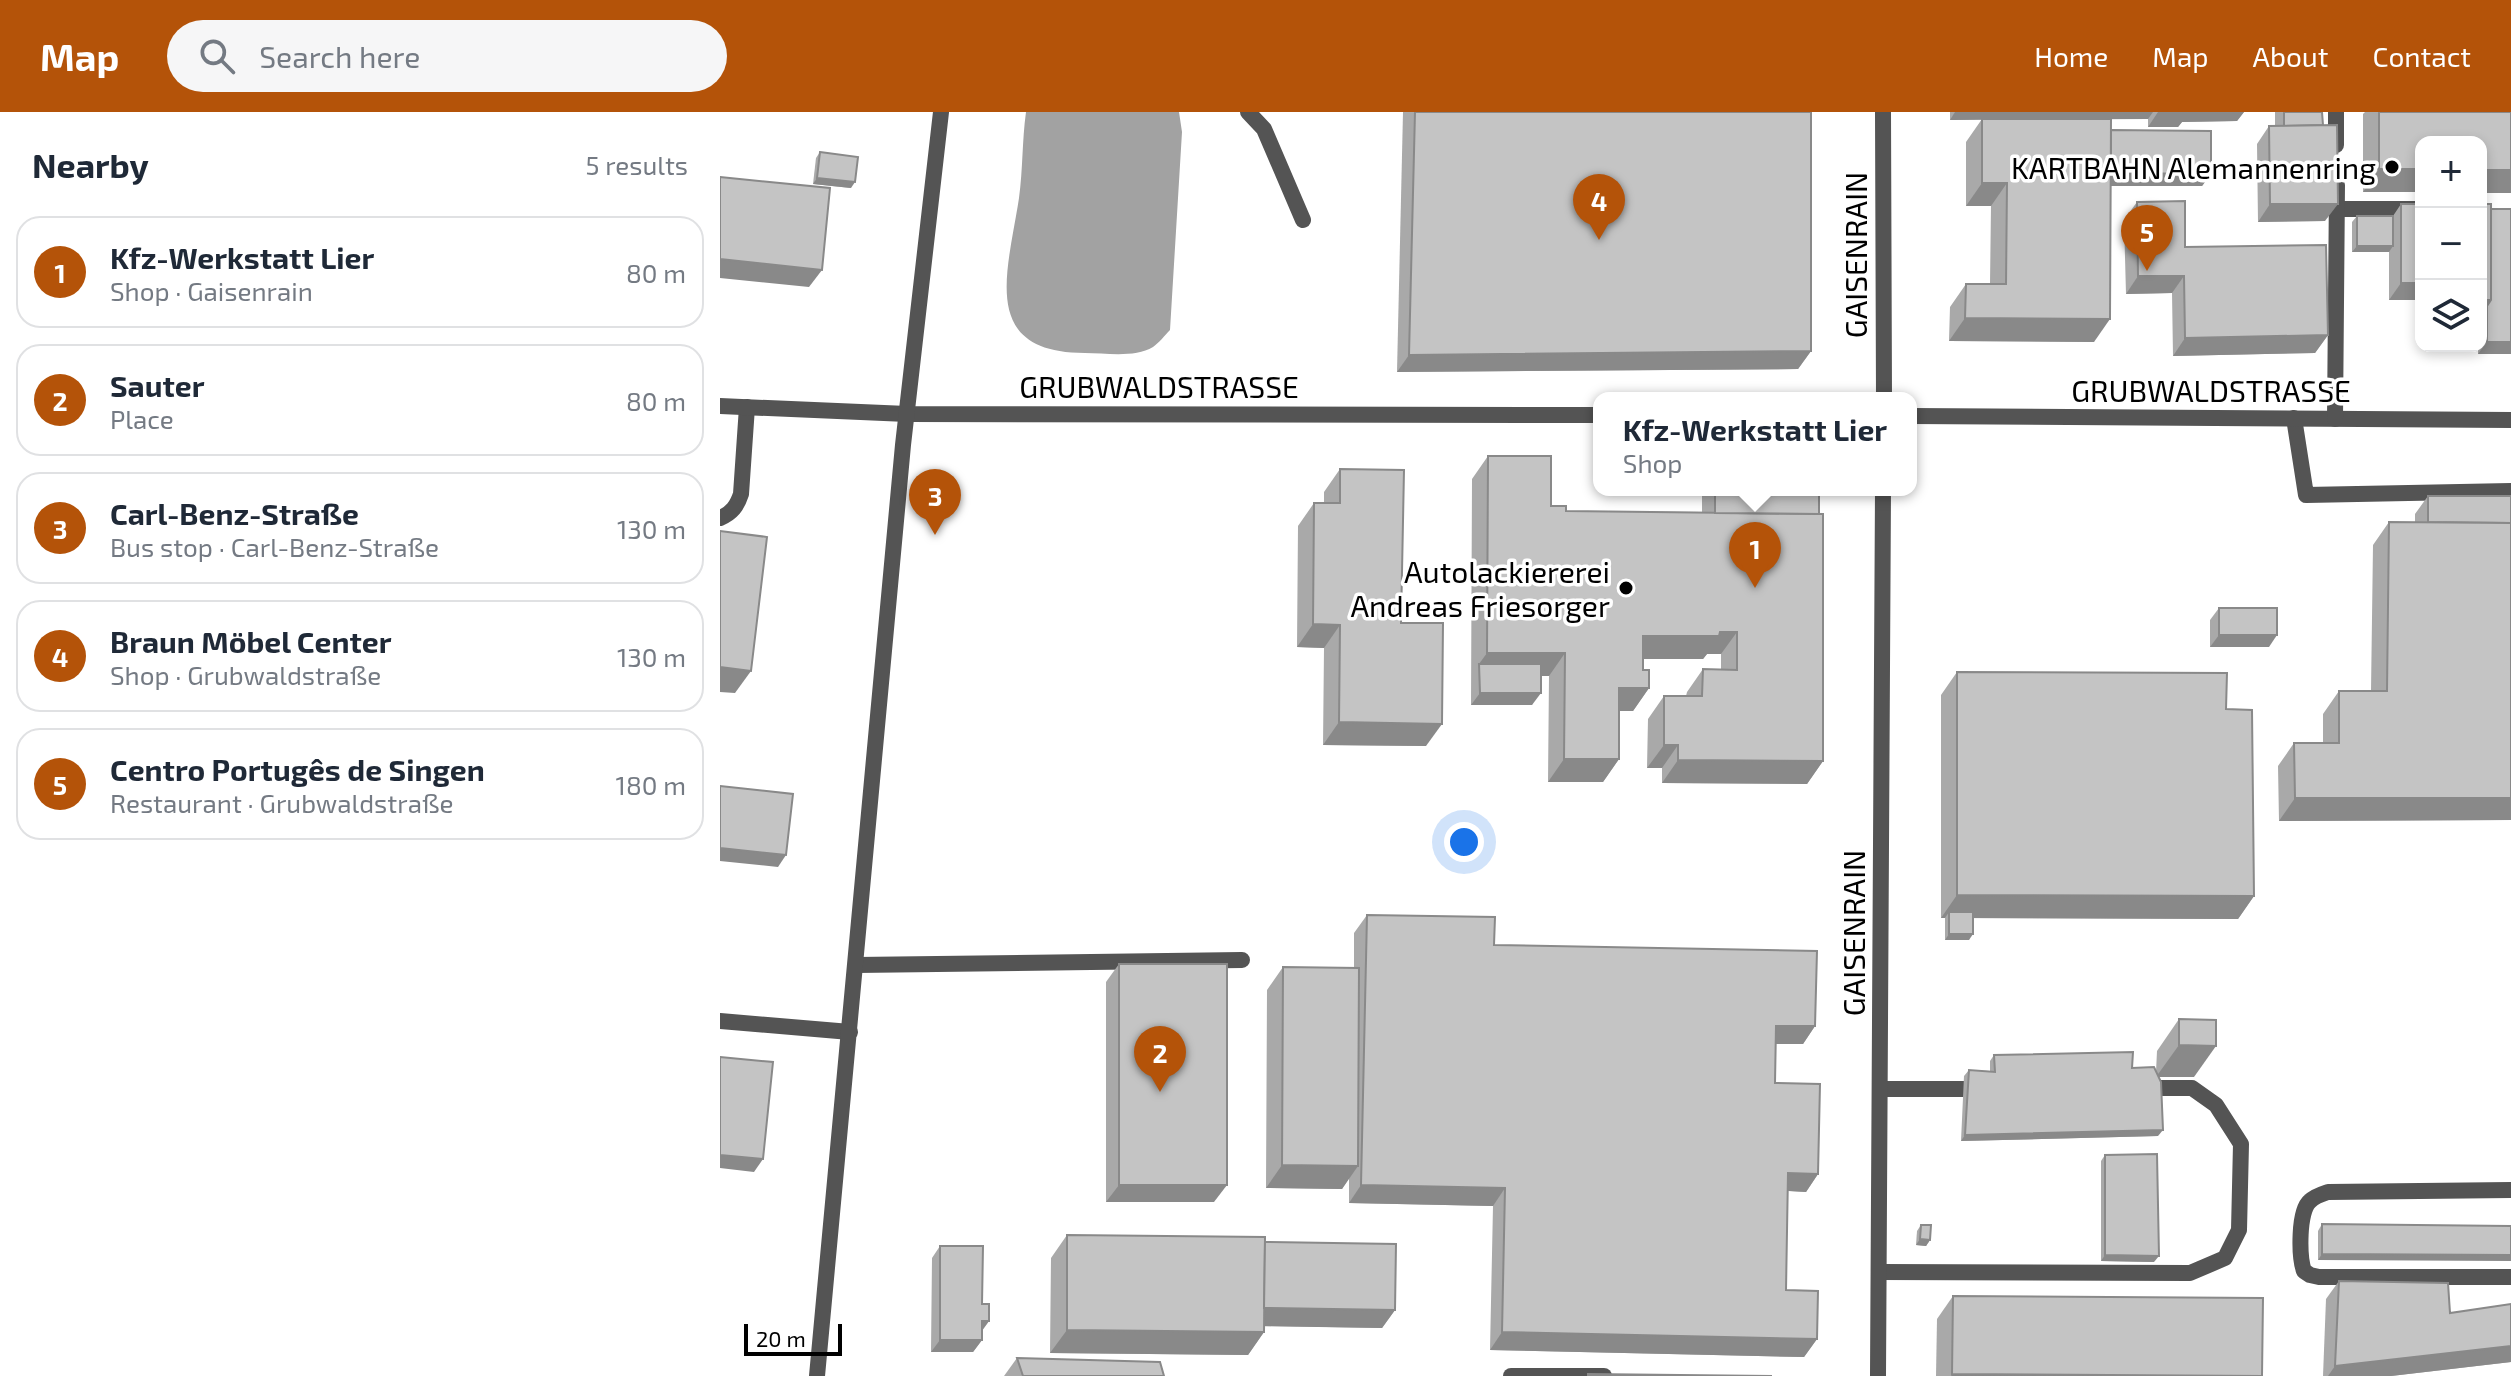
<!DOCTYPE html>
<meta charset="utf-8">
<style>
body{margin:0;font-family:"Exo 2",sans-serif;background:#f6f6f7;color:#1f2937}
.controls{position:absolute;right:24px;top:24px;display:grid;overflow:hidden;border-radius:16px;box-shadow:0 4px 12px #0003}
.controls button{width:72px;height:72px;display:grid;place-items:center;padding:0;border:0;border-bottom:2px solid #e0e1e3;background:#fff;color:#1f2937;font:40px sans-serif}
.scale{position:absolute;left:24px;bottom:20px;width:98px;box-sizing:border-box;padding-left:8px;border:4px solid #000;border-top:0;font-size:22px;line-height:28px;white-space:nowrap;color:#000;-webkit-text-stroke:6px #fff;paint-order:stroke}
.you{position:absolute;left:744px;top:730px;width:28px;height:28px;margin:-20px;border:6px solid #fff;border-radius:50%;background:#1a73e8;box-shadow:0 0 0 12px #1a73e833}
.badge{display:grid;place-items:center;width:52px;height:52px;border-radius:50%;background:#b45309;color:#fff;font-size:26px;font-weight:700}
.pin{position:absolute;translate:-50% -66px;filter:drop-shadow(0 2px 4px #0008)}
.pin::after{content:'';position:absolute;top:42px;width:28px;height:24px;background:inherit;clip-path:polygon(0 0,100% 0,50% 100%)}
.popup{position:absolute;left:873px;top:280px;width:324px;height:104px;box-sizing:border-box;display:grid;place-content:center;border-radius:16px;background:#fff;filter:drop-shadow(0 2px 6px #0005);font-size:26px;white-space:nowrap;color:#747a83}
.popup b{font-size:30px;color:#1f2937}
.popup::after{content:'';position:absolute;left:50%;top:100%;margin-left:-16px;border:16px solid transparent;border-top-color:#fff}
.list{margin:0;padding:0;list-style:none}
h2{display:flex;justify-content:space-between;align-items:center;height:104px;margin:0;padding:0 32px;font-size:34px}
h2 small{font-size:26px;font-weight:400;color:#747a83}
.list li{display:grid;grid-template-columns:52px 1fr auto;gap:24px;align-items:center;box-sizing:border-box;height:112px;margin:0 16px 16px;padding:0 16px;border:2px solid #e0e1e3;border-radius:24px}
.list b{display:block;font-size:30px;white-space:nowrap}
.list p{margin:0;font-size:26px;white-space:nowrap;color:#747a83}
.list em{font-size:26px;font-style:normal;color:#747a83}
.icon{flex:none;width:44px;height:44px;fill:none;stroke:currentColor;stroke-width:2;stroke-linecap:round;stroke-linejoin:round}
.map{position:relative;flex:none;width:1791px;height:1264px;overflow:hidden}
header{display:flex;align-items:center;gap:48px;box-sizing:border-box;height:112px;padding:0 40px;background:#b45309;color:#fff}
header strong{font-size:38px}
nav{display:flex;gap:44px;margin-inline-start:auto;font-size:28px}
.search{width:560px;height:72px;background:#f6f6f7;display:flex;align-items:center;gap:20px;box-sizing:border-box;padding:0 28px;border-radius:44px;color:#747a83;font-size:30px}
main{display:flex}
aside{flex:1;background:#fff}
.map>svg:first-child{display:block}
</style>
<header>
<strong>Map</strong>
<div class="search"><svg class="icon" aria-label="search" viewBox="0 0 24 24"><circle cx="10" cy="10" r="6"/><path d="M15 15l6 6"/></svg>Search here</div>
<nav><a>Home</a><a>Map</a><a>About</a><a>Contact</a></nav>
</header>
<main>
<aside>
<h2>Nearby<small>5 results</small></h2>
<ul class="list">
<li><span class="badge">1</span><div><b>Kfz-Werkstatt Lier</b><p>Shop · Gaisenrain</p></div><em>80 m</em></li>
<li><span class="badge">2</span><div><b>Sauter</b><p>Place</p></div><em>80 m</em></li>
<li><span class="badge">3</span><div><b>Carl-Benz-Straße</b><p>Bus stop · Carl-Benz-Straße</p></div><em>130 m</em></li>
<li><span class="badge">4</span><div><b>Braun Möbel Center</b><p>Shop · Grubwaldstraße</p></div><em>130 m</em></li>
<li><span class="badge">5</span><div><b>Centro Portugês de Singen</b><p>Restaurant · Grubwaldstraße</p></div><em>180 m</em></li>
</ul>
</aside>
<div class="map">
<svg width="1791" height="1264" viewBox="0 0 1791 1264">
<rect width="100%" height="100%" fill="#fff"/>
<path fill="#a2a2a2" d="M306,0h153l3,20 -12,198c-5,5 -11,13 -17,17 -18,11 -47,6 -68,6 -107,0 -77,-82 -66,-155 4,-29 3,-57 7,-86z"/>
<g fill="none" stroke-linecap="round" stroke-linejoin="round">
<g stroke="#545454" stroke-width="16">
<path d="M528,0l16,17 39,91"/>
<path d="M1574,306l12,77 205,-4"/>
<path d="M0,406c12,-5 17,-12 21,-24l6,-87"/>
<path d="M136,853l386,-5"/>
<path d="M0,909l130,11"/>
<path d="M1160,977h105"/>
<path d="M1791,1078l-183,2c-6,2 -13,4 -18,9 -12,10 -11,56 -6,70l6,4 9,2h192"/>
<path d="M1159,1160l311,1 35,-15 14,-28 2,-86 -25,-39 -24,-17h-52"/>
<path d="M791,1264h93"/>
</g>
<g stroke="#545454" stroke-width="16">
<path d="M1163,0l1,286"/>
<path d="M1616,0v33"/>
<path d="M1617,97h84"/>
<path d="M0,294l187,8 692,1"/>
<path d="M1191,304l600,4"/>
<path d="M1615,307l2,-234"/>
<path d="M97,1264l86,-931 38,-333"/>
<path d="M1158,1264l5,-886"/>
</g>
</g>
<g fill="#a9a9a9">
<path d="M683,0h408v239l-13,18 -401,3z"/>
<path d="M1230,0h294l-7,9 -55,1 -4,5h-30v-8h-74l37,11 100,44 -9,12h-91l-17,156 -145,-1 1,-34 16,-23h24l1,-78h-25v-64l16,-23 -32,1z"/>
<path d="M1555,0h47l3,109 -67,1 -1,-78 12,-18h6z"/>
<path d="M1645,0h146v81h-30l-60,-51v50h-58v-78z"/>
<path d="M100,40l31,36 -38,-4 3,-26z"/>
<path d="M1417,90l48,45 143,88 -13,18 -142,3 -1,-63 -46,1 -2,-74z"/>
<path d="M1681,92l20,96h-32v-48h-37v-30l5,-6h36z"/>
<path d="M1761,92l10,5h20v145h-33v-8h3z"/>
<path d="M768,344l63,50 15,5 136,1v-22h117l4,271 -16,23 -145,-1v-15h-15l1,-49 16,-23h22l1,-4 16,-23 18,1v-16h-14l-4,5h-60v11l6,18 -16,23h-14v48l-16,23h-55l1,-106h-8l-9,29h-61l1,-226z"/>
<path d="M620,357l61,154 25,123 -103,-1 1,-97 -27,-1 1,-121 16,-23h10v-11z"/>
<path d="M1708,384h83v324l-232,1 -1,-55 16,-23h29v-29l16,-23h32l2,-146 16,-23h26v-8z"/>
<path d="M1499,496l50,39h-59v-27z"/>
<path d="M1237,560l269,37 28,187 -16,23 -265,-1 -4,22h-24v-22h-4v-223z"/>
<path d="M647,803l127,30 321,81 -12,18h-28v39l43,91 -12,18 -18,-1 -2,99 31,49 -13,18 -314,-7 3,-144 -144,-3v-25l-7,11 -76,-1 1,-198 16,-23 71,1v-35z"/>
<path d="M399,852l95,238h-108v-220z"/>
<path d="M1459,907l15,58h-35l-1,59 -197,5 3,-65 5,-6 21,1v-10l4,-6 138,13 24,4 1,-21z"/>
<path d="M1385,1043l49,107 -53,-1v-100z"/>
<path d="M1602,1112l189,2 -193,34v-29z"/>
<path d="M1201,1113l9,15 -4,6 -10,-1 1,-14z"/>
<path d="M347,1123l198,7 130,68 -13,18 -118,-2v6l-16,23 -198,-2 1,-95z"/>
<path d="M220,1134l42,58 7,17 -7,10v9l-9,12h-42l1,-94z"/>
<path d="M1619,1169l111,32 61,49 -120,14h-68l3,-77z"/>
<path d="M1233,1184l309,80h-326l1,-57z"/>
<path d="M297,1246l147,18h-160z"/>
</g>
<g fill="#898989">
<path d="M1235,0h198l-5,7 -198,1z"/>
<path d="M1438,0h86l-7,9 -55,1 -4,5h-30z"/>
<path d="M1659,57h42v23h-58z"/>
<rect x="1761" y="58" width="30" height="23"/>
<path d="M1383,61l108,1 -9,12h-107z"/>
<path d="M97,66l38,4 -4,6 -38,-4z"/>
<path d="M1262,71h25l-16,23h-25z"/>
<path d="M1550,92h68l-13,17 -67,1z"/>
<path d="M1637,134h36l-4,6h-37z"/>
<path d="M0,147l102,11 -13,17 -89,-9z"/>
<path d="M1418,164h46l-12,17 -46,1z"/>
<path d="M1681,171h20v17h-32z"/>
<path d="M1761,188h10l-10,14z"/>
<path d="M1245,206l145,1 -16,23 -145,-1z"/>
<path d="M1608,223l-13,18 -142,3 12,-18z"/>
<path d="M1767,230h24v12h-33z"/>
<path d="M1091,239l-13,18 -401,3 12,-17z"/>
<path d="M593,512l27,1 -16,23 -27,-1z"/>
<path d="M1000,520h17l-16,22h-14l-4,5h-76l16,-23z"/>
<path d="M1499,523h58l-8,12h-59z"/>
<path d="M767,541h78l-16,23h-70v-12z"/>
<path d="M0,555l31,4 -16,22 -15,-1z"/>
<path d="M899,576h30l-16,23h-30z"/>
<path d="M760,581h61l-9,12h-61z"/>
<path d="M619,610l103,2 -16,22 -103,-1z"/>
<path d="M944,633h14l-16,23h-15z"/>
<path d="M844,647h55l-16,23h-55z"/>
<path d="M958,648l145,1 -16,23 -145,-1z"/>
<path d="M1575,686h216v22l-232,1z"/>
<path d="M0,736l66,7 -8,12 -58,-6z"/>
<path d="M1237,783l297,1 -16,23 -289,-1v-6l-4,6h-4z"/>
<path d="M1229,822h24l-4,6h-24z"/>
<path d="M1056,914h39l-12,18h-40z"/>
<path d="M1459,933l37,1 -22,31h-38z"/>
<path d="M1443,1018l-5,6 -197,5 4,-6z"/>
<path d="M0,1043l43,4 -9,13 -34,-4z"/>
<path d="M562,1053l76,1 -16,23 -76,-1z"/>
<path d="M1068,1061l30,1 -12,18 -30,-2z"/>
<path d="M399,1073h108l-13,17h-108z"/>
<path d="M641,1073l144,3 -12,18 -144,-3z"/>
<path d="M1200,1127l10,1 -4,6 -10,-1z"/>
<path d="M1602,1142l189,1v6l-193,-1z"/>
<path d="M1385,1143l54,1 -5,6 -53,-1z"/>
<path d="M540,1196l135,2 -13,18 -134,-2z"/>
<path d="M262,1209h7l-9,12z"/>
<path d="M347,1218l197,2 -16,23 -198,-2z"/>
<path d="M782,1220l315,7 -13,18 -314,-7z"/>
<path d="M220,1228h42l-9,12h-42z"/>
<path d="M1791,1234v16l-120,14h-63l7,-10z"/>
<path d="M1232,1262l310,2h-311z"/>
</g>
<g fill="#c4c4c4" stroke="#898989" stroke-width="2">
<path d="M695,0h396v239l-402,4z"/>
<path d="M1564,0h38l1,13 -39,1z"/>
<path d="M1659,0h132v58h-30v-28h-60v27h-42z"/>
<path d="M1262,7h129l-1,200 -145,-1 1,-34h40l1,-101h-25z"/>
<path d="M1617,13l1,79h-68l-1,-78z"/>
<path d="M1391,18l100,1v43l-100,-1z"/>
<path d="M100,40l38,5 -3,25 -38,-4z"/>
<path d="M0,65l110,11 -8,82 -102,-11z"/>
<path d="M1465,89v46l141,-2 2,90 -143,3 -1,-62h-46l-1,-74z"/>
<rect x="1681" y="92" width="20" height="79"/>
<rect x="1761" y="92" width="10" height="96"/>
<path d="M1771,97h20v133h-24v-36l4,-6z"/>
<rect x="1637" y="104" width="36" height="30"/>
<path d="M768,344h63v50h15v5l257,3v247l-145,-1v-15h-14v-49h38l1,-27 34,1v-38h-17l-1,4h-76v34h6v18h-30v71h-55l1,-106h-78z"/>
<path d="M620,357l64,1 -3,153h42l-1,101 -103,-2 1,-97 -27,-1 1,-121h26z"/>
<path d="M995,378h104v24l-104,-1z"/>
<path d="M1708,384h83v27l-83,-1z"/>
<path d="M1669,410l122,1v275h-216l-1,-55h45v-52h48z"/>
<path d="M0,419l47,6 -16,134 -31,-4z"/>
<rect x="1499" y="496" width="58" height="27"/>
<path d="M759,552h62v29h-61z"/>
<path d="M1237,560l270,1 -1,36 26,1 2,186 -297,-1z"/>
<path d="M0,674l73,8 -7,61 -66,-7z"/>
<rect x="1229" y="800" width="24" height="22"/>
<path d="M647,803l128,2 -1,28 323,6 -2,75h-39l-1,57 45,1 -2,90 -30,-1 -2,117 32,1 -1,48 -315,-7 3,-144 -144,-3z"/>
<rect x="399" y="852" width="108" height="221"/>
<path d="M563,855l76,1 -1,198 -76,-1z"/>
<path d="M1459,907l37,1v26l-37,-1z"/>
<path d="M1413,940l-1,16 22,-1 7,15 2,48 -198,5 4,-65 26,2 -1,-17z"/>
<path d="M0,945l53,5 -10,97 -43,-4z"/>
<path d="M1437,1042l2,102 -54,-1v-100z"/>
<path d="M1602,1112l189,2v29l-189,-1z"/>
<path d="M1201,1113h10l-1,15 -10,-1z"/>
<path d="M347,1123l198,2 -1,95 -197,-2z"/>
<path d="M545,1130l131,2 -1,66 -131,-2z"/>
<path d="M220,1134h43l-1,58h7v17h-7v19h-42z"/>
<path d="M1619,1169l109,2 2,30 61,-9v42l-176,20z"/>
<path d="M1233,1184l310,2 -1,78 -310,-2z"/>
<path d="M297,1246l143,4 4,14h-141z"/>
<path d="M868,1262l184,2h-184z"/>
</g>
<g fill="#000" stroke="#fff" stroke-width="3">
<circle cx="1672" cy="55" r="8"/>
<circle cx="906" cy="476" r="8"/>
</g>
<g text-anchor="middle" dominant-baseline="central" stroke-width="7" stroke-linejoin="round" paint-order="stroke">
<g font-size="30" fill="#000" stroke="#fff" text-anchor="end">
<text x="1656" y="55">KARTBAHN Alemannenring</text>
<text x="890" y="459">Autolackiererei<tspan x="890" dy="34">Andreas Friesorger</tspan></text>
</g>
<g font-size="30" fill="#000" stroke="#fff">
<text transform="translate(1135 143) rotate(-90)">GAISENRAIN</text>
<text x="439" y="274">GRUBWALDSTRASSE</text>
<text x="1491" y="278">GRUBWALDSTRASSE</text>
<text transform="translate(1133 821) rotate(-90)">GAISENRAIN</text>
</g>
</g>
</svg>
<div class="controls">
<button>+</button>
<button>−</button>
<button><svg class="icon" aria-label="layers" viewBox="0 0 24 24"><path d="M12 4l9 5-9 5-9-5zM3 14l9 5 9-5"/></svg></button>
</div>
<div class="scale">20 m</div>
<div class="you"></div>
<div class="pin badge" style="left:1035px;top:476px">1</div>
<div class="popup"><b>Kfz-Werkstatt Lier</b>Shop</div>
<div class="pin badge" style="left:440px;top:980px">2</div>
<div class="pin badge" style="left:215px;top:423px">3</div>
<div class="pin badge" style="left:879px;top:128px">4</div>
<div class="pin badge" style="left:1427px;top:159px">5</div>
</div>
</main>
